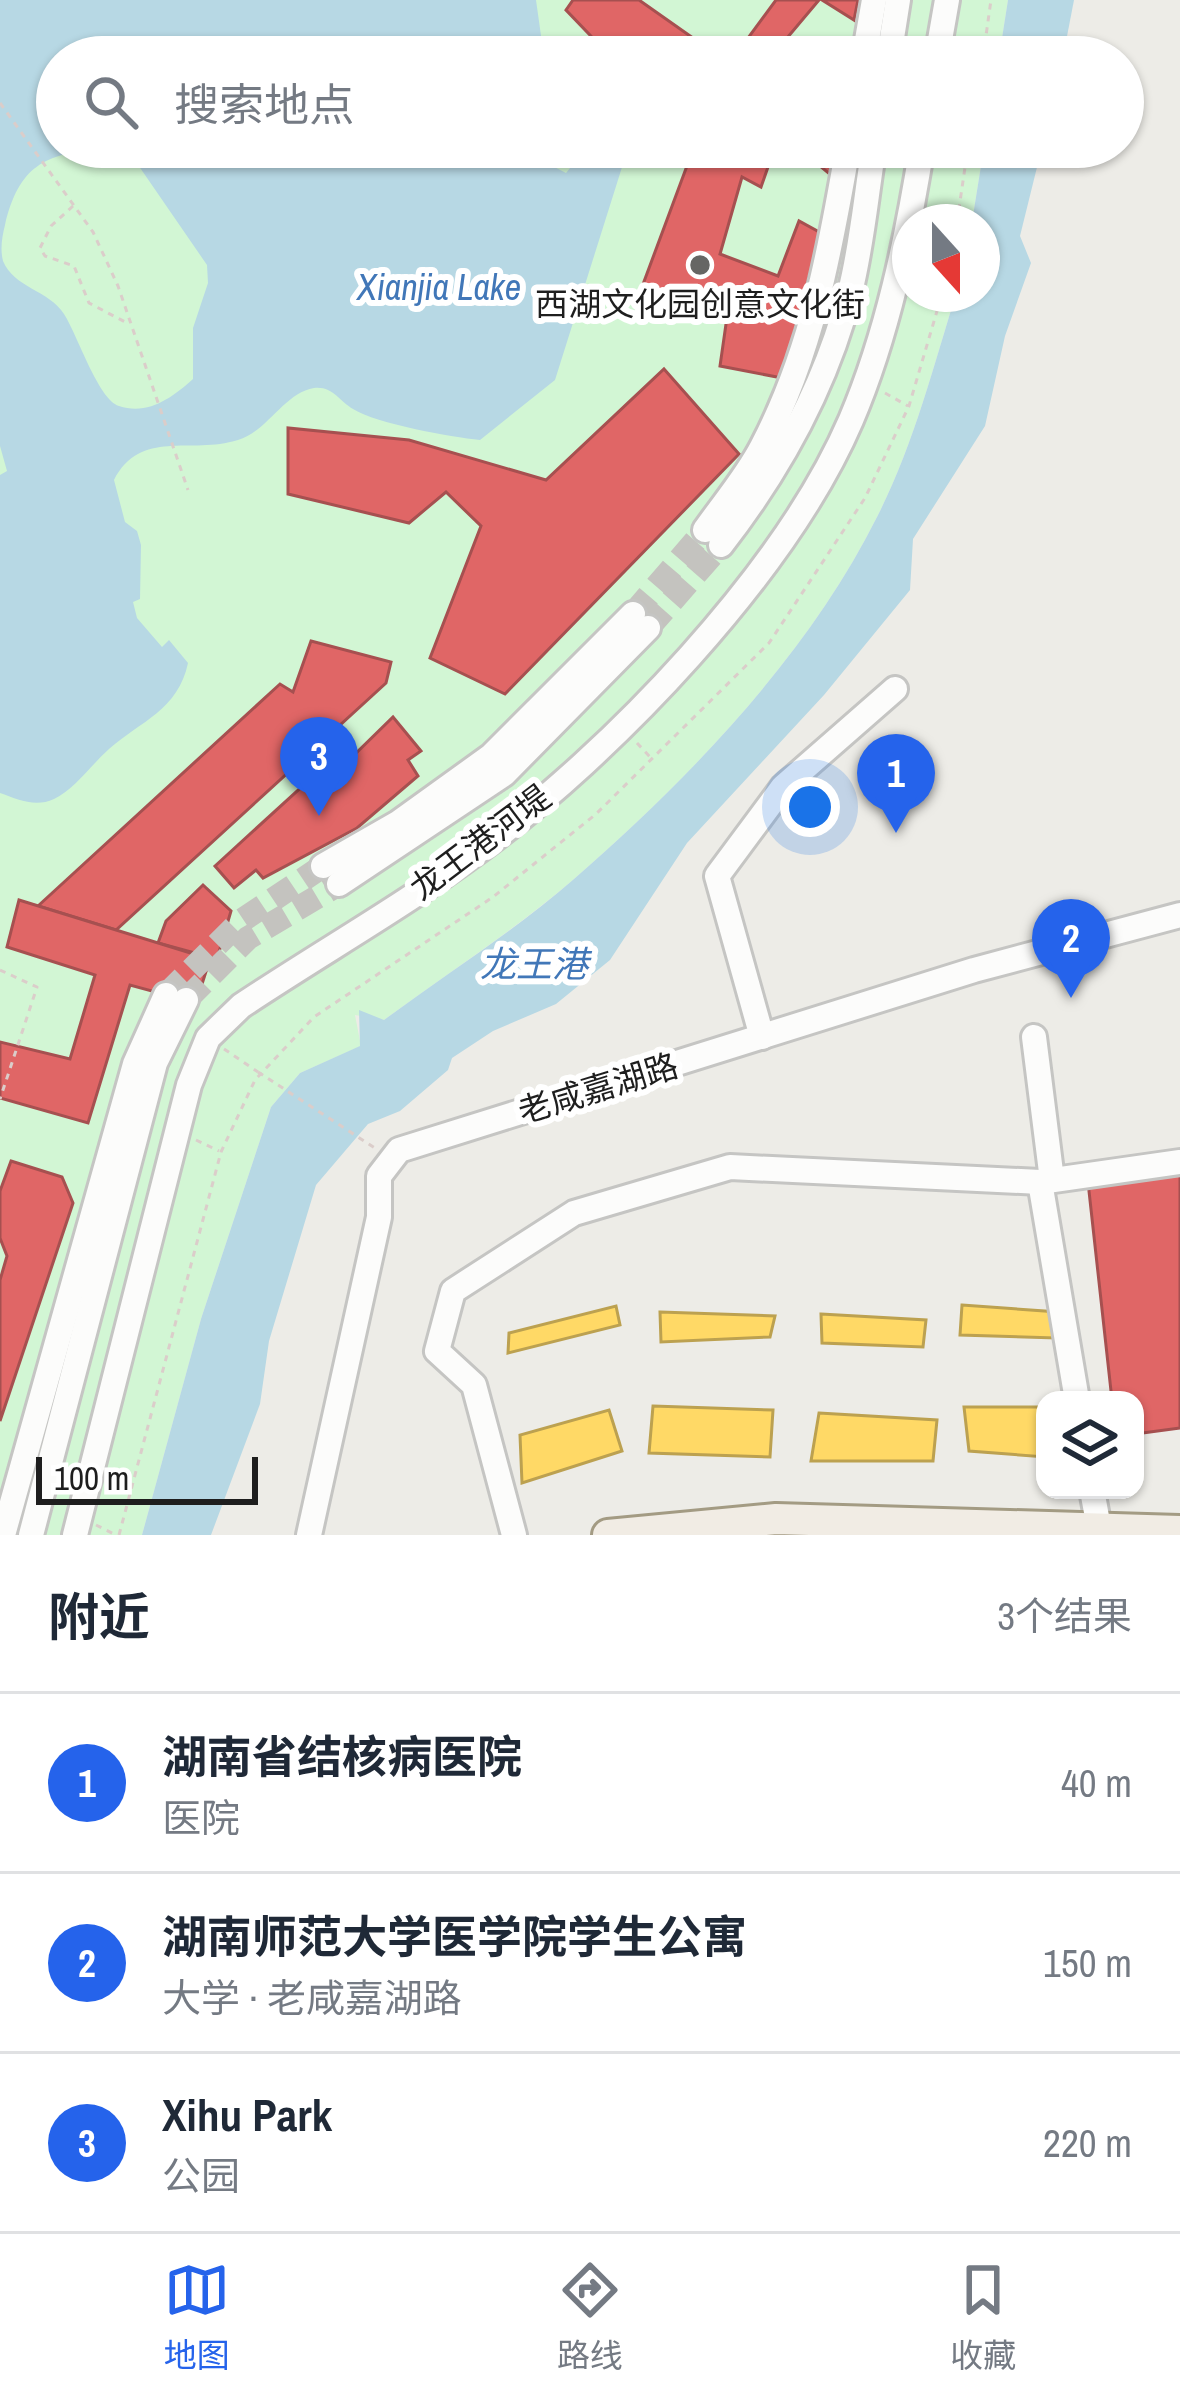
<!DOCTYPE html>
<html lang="zh">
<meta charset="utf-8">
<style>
body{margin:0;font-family:"Archivo Narrow","Noto Sans SC",sans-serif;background:#f2f2f3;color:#1f2937}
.controls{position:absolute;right:36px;bottom:36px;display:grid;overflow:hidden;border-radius:24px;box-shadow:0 3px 9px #0004}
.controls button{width:108px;height:108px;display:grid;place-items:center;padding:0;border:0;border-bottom:3px solid #e0e1e3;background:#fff;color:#1f2937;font:60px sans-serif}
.compass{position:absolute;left:892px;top:204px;width:108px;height:108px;border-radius:50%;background:#fff;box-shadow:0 3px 9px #0004;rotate:159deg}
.scale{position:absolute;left:36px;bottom:30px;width:222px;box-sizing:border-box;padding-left:12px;border:6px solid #1e1e1e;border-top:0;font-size:33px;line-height:42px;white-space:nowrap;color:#1e1e1e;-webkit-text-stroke:9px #fff;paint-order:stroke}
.you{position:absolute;left:810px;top:807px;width:42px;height:42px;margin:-30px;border:9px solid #fff;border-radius:50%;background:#1a73e8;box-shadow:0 0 0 18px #1a73e833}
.badge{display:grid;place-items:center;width:78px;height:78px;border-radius:50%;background:#2563eb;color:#fff;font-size:39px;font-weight:700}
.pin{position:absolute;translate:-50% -99px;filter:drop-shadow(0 3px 6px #0008)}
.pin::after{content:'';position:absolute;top:63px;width:42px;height:36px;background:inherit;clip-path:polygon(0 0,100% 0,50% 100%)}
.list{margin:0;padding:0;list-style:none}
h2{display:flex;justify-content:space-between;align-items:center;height:156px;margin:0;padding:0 48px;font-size:51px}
h2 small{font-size:39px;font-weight:400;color:#747a83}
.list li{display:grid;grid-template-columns:78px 1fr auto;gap:36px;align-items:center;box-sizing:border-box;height:180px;padding:0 48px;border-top:3px solid #e0e1e3}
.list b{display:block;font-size:45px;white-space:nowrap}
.list p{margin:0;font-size:39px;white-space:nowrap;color:#747a83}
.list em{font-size:39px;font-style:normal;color:#747a83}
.icon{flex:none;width:66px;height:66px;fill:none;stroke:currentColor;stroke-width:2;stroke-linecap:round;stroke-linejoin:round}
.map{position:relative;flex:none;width:1180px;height:1535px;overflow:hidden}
.search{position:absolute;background:#fff;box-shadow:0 3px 9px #0004;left:36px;right:36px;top:36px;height:132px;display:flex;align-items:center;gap:30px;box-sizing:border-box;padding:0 42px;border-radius:66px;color:#747a83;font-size:45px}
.sheet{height:696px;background:#fff}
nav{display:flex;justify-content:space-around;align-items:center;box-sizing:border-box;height:168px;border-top:3px solid #e0e1e3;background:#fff;font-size:33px;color:#747a83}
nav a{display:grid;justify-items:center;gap:6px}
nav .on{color:#2563eb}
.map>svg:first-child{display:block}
</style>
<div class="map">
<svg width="1180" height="1535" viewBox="0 0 1180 1535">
<rect width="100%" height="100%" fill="#edece7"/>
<path fill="#d2f6d4" d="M0,0h1008l-9,57h-942v90h927l-12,75h-62v72h46c-23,74 -43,153 -79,223 -69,138 -187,261 -303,362 -59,51 -127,94 -190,141l-29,-5 6,31 -61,27 -29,34 -70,212 -59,216h-142z"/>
<g fill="#b7d8e4" fill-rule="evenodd">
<path d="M0,0h536l8,57h-487v90h459l50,26 21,-26h32l4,17 -68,216 -75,60c-29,-3 -103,-16 -127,-31 -14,-8 -20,-23 -39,-21 -30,5 -46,43 -76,52 -48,15 -97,-12 -124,40l11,42 12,9 4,14 -1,54 -7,3 4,16 25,29 7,-7 19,23c-10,47 -47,58 -79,86 -17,15 -35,41 -55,50 -19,9 -37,0 -54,-6v-318l7,-4 -7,-25zM102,148l32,11 73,106 1,18 -15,45v51c-20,18 -45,37 -74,27 -21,-7 -41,-70 -55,-92 -15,-24 -50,-26 -61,-53 -3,-12 -1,-24 2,-36 14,-59 39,-71 97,-77z"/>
<path d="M1008,0h66l-11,57h-64z"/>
<path d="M984,147h58l-22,89 11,27 -26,73 -20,90 -72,113 -3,51 -86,105 -137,148 -77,117 -54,44 -63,27 -41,27 -4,12 -48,41 -32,13 -52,61 -47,156 -9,63 -49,131h-69l59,-216 70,-212 29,-34 60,-27 -1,-36 25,10c63,-47 132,-90 190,-141 116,-101 234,-224 303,-362 36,-70 56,-149 79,-223h26v-72h-10z"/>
</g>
<g fill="#ffd966" stroke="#bca150" stroke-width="3">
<path d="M962,1305l96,7 -2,26 -96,-3z"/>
<path d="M616,1306l4,19 -112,28 1,-20z"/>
<path d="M660,1312l115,4 -5,21 -109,5z"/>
<path d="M821,1314l105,6 -3,27 -101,-4z"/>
<path d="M653,1406l120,4 -3,47 -121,-4z"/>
<path d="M964,1407h81v50l-76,-6z"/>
<path d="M609,1410l13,41 -100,32 -2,-48z"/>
<path d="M819,1413l118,7 -4,41h-122z"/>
</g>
<g fill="#e06666" stroke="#a65050" stroke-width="3">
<path d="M573,0h66l81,57h-109l-45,-47z"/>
<path d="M776,0h43l-48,57h-37z"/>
<path d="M822,0h36l-4,20z"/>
<path d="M694,147h81l-14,40 -19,-10 -22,77 58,22 21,-55 22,12 -39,145 -62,-12 8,-56 -86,-23z"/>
<path d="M797,147h39l-4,29z"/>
<path d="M664,369l75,85 -234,240 -75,-36 51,-132 -35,-34 -37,31 -121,-29v-66l121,12 137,40z"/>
<path d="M311,641l80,21 -5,21 -270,247 -78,-24 242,-222 13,8z"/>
<path d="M393,717l28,34 -13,9 10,16 -61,52 -94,50 -7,-8 -22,18 -19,-22 126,-115 10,7z"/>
<path d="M203,885l28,26 -14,48 -59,-16 8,-22z"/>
<path d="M19,900l191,59 -14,44 -66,-18 -42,138 -88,-25v-56l70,17 25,-84 -88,-28z"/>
<path d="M11,1161l51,16 11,26 -73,218v-141l7,-24 -7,-18v-47z"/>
<path d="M1180,1171v257l-45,6v-34h-23l-24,-218z"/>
</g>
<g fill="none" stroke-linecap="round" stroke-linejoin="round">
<g stroke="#c4c3bf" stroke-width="24" stroke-dasharray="24 12" stroke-linecap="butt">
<path d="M633,614l72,-84"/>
<path d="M648,628l73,-83"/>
<path d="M166,995l75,-74 82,-55"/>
<path d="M186,1000l62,-62 91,-54"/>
</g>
<g stroke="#c5c5c3" stroke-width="30">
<g id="minor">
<path d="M864,57l10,-57"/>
<path d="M889,57l9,-57"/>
<path d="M937,57l10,-57"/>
<path d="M705,530c19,-27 42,-54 57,-83 50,-95 68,-196 86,-300"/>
<path d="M721,545c59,-76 105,-159 129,-253 12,-47 16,-97 24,-145"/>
<path d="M323,866l75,-43 93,-67 142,-142"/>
<path d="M339,884l165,-110 144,-146"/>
<path d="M762,1037l-45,-161 66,-89 112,-98"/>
<path d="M1034,1037l18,143"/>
<path d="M1040,1182l37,218"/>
<path d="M1092,1490l7,38"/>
<path d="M3,1535l132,-471 31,-69"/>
<path d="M31,1535l124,-472 31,-63"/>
<path d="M75,1535l114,-450 19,-47 33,-32c78,-52 161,-99 237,-155 134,-98 307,-278 373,-431 37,-87 56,-181 71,-273"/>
<path d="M309,1535l70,-318v-41l20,-26 575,-180 206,-55"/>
<path d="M514,1535l-40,-150 -37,-34 16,-60 121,-78 156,-46 310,15 140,-20"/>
</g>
</g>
<g stroke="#a39b83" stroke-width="36">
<path id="major" d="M608,1535l168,-16 404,12"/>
</g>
<g stroke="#dbcdca" stroke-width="3" stroke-dasharray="6 6" stroke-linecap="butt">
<path d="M983,57l8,-57"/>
<path d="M0,103l93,129 25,54 70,204"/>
<path d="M73,206l-22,20 -11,22 5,8 29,10 15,37 40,21"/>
<path d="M957,222l11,-75"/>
<path d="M885,393l23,13"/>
<path d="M637,743l14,15"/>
<path d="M0,970l37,17 -37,112"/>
<path d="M224,1049l34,23"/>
<path d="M196,1140l23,11"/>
<path d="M96,1525l20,10"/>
<path d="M119,1535l102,-383 34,-72 59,-63 179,-120 103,-83 173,-171 96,-145 44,-92 33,-112"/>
</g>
<use href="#minor" stroke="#fcfcfb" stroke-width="24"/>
<use href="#major" stroke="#f1ece4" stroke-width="30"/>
<path stroke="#dbcdca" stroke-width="3" stroke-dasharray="6 6" stroke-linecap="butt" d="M258,1072l120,78"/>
</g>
<circle fill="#666664" stroke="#fff" stroke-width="4.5" cx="700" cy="265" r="12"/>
<g text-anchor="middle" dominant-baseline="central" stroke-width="12" stroke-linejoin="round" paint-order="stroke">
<g font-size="33" fill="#1e1e1e" stroke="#fff">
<text x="700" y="304">西湖文化园创意文化街</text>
</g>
<g font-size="33" fill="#1e1e1e" stroke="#fff">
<text transform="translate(480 842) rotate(-37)">龙王港河堤</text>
<text transform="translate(598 1088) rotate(-17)">老咸嘉湖路</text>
</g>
<g font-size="36" font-style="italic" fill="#4177b8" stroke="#fff">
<text x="439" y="287">Xianjia Lake</text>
<text x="534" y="964">龙王港</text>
</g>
</g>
</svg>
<div class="controls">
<button><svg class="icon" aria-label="layers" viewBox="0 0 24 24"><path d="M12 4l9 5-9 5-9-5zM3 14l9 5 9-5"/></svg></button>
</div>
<svg class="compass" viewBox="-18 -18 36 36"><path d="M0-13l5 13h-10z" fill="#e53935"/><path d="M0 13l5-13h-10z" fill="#747a83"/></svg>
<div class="scale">100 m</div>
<div class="you"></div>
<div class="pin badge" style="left:896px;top:833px">1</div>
<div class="pin badge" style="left:1071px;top:998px">2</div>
<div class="pin badge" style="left:319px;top:816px">3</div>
<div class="search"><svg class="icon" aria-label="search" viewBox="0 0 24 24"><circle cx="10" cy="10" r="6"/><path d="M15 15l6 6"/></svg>搜索地点</div>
</div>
<section class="sheet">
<h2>附近<small>3个结果</small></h2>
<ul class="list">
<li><span class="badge">1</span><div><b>湖南省结核病医院</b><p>医院</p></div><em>40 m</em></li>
<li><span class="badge">2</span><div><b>湖南师范大学医学院学生公寓</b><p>大学 · 老咸嘉湖路</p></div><em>150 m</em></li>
<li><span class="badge">3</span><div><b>Xihu Park</b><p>公园</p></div><em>220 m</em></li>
</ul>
</section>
<nav>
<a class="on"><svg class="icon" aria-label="map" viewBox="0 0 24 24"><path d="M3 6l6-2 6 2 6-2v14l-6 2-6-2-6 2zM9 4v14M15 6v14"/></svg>地图</a>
<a><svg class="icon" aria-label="directions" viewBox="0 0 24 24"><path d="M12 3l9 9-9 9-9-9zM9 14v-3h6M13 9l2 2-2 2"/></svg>路线</a>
<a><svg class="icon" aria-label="saved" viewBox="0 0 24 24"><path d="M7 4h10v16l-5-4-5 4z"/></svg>收藏</a>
</nav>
